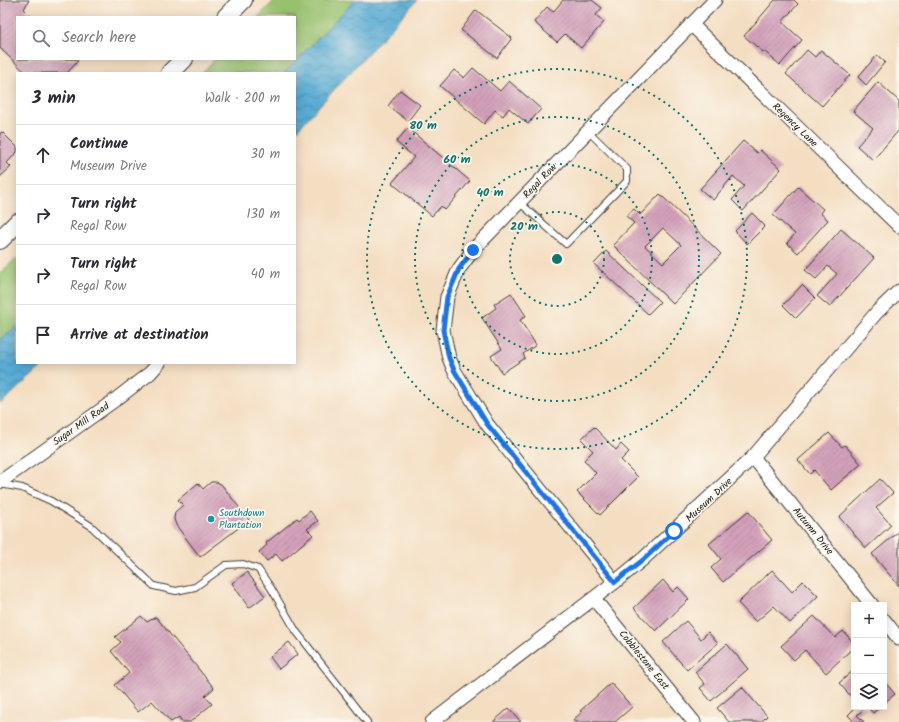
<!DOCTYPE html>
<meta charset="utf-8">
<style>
body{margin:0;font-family:Kalam,sans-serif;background:#f2f2f3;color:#2b2b33}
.controls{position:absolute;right:12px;bottom:12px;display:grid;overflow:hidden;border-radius:0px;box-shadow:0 2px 10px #0003}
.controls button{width:36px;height:36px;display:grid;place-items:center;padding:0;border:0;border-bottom:1px solid #e1e1e2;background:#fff;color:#2b2b33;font:20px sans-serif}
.stop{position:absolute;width:12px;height:12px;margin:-9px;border:3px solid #1a73e8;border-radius:50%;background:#fff}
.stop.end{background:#1a73e8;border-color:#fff;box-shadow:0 1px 4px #0008}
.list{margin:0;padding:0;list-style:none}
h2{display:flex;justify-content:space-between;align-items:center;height:52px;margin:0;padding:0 16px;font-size:17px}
h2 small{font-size:13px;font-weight:400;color:#7c7c81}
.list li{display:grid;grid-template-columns:26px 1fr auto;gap:12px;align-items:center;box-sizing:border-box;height:60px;padding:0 16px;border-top:1px solid #e1e1e2}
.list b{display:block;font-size:15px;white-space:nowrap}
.list p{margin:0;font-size:13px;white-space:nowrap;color:#7c7c81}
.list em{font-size:13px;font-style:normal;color:#7c7c81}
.icon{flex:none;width:22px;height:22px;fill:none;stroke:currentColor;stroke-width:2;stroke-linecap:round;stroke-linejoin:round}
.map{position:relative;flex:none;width:899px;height:722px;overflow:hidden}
.search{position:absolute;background:#fff;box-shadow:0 2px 10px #0003;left:16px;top:16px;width:280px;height:44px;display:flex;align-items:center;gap:10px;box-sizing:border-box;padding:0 14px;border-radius:0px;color:#7c7c81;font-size:15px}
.panel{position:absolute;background:#fff;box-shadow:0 2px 10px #0003;left:16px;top:72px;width:280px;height:292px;border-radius:0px}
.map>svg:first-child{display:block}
</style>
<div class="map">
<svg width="899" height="722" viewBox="0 0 899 722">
<defs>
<pattern id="water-waves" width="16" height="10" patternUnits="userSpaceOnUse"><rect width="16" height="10" fill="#58abd4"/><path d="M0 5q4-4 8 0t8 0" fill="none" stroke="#488aab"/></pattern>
<pattern id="building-hatch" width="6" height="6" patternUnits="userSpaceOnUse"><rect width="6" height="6" fill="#d2a0b9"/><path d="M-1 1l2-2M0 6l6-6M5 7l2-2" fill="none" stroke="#b4899e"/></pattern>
</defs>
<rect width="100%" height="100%" fill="#fbf7ec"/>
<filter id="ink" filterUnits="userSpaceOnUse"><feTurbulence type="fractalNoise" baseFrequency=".025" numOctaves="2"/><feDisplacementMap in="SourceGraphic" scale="8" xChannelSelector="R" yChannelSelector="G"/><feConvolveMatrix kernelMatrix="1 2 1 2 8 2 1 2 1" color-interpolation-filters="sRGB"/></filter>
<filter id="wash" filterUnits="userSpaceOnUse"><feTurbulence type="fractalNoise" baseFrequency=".012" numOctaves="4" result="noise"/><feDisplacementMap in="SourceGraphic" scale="16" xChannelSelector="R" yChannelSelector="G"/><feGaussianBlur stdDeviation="0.9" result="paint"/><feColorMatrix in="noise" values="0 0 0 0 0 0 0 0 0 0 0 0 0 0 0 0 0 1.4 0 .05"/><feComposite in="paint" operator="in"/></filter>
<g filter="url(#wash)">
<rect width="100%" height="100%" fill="#f4dec2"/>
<g fill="#97c16d" stroke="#5a6e44">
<path d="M275,0h93l-73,73h-93l13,-14h80v-42h-37z"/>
<path d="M17,258v76l-17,14v-75z"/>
</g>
<g fill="url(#water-waves)" stroke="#3a6478">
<path d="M355,0h62l-122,132v-59h-11z"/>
<path d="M17,326v37h29l-46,41v-64z"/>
</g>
<g id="blocks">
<g fill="url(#building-hatch)" fill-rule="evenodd">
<path d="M0,0h29l-5,9 8,8h-15v42h58l3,2 -11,12h-41l-26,-25z"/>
<path d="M563,0h29l10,8 -6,7 8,7 -23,26 -16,-14 -8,8 -23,-20 13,-15 6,5z"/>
<path d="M775,0h19l4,4 -16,18 20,18 -22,25 -16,-14 -1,1 -19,-16z"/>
<path d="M476,10l36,28 -15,20 -36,-28z"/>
<path d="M807,50l8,7 6,-7 29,25 -28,31 -36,-32z"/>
<path d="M877,55l8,7 -19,23 -8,-8z"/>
<path d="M473,68l27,23 9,-10 32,28 -13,15 -19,-16 -6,8 -8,-6 -11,14 -44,-38 14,-16 10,8z"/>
<path d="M878,82l21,19v29l-26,30 -16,-14 16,-18 -20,-17z"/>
<path d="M400,90l20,15 -12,16 -20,-15z"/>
<path d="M408,128l62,53 -25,29 -4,-4 -9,10 -40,-33 22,-26 -18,-15z"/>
<path d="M2,132l15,15v5l-10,11 4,4 -11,10v-44z"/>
<path d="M743,141l14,12 3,-3 21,19 -38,42 -11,-11 12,-14 -11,-10 -20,24 -13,-11z"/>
<path d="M798,187l25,22 -3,4 8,7 -30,33 -11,-10 8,-9 -22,-19z"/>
<path d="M660,194l61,60 -48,50 -60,-59 21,-22 -8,-7 8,-7 6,6zM663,228l18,17 -18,18 -18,-17z"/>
<path d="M752,213l13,13 -18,18 -12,-13z"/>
<path d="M841,229l33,29 -44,49 -13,-11 20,-22 -9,-8 -12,13 -11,-9z"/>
<path d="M606,251l54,51 -12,12 -54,-50z"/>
<path d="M802,285l13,13 -19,20 -13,-13z"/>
<path d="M511,293l15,23 -6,4 16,25 -13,9 2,4 -23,15 -11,-17 11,-7 -20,-31 14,-10 -2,-4z"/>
<path d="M594,427l22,23 5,-6 8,8 -8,8 17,17 -38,38 -23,-23 19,-19 -12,-13 9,-9 -12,-12z"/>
<path d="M829,433l13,14 3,-2 16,19 -30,26 -17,-20 -4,4 -12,-14z"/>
<path d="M880,479l13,14 -17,15 15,17 -25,23 -27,-31z"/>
<path d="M211,482h5l5,2 28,36 -49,37 -24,-32 -2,-6 1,-7 8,-7 -5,-5 20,-17 5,6z"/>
<path d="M310,511l8,10 -11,8 6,6 -31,26 -6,-7 -9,7 -8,-9 8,-7 -1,-2 31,-25 2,2z"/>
<path d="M748,511l24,29 -49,42 -12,-14 10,-9 -12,-15z"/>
<path d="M899,531v55l-27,-32z"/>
<path d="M772,570l20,22 11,-11 15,15 -28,27 -16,-17 -18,16 -18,-19z"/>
<path d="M247,572l18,24 -16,12 -17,-25z"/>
<path d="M663,580l10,12 5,-5 11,12 -33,32 -22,-23z"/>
<path d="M141,616l6,6 9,-5 58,71 -9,8 7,8 -22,18h-8l-3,-5 -8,5 -19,-21 -14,11 -23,-27 14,-12 -18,-22 10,-9 -6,-5z"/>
<path d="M814,616l21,22 8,-7 11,12v4l-28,26 -21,-23 -11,10 -13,-14z"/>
<path d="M686,621l15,18 7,-7 10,11 -31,27 -24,-28z"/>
<path d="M289,642l9,12 -19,15 -9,-12z"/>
<path d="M727,644l21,25 -37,32 -11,-13 5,-4 -10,-12z"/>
<path d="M854,670v30l-15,-17z"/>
<path d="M884,681l11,13 -11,9z"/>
<path d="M611,683l21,24 -17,15h-40l-2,-2 9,-8 -2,-1z"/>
<path d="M742,687l25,29 -6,6h-32l-12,-14z"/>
<path d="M856,707h10l-9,8 7,7h-10l-6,-7z"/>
<path d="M867,707h13l-7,6z"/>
<path d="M509,708l12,14h-28z"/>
</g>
</g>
</g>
<g filter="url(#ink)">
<use href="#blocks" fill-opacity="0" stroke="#3c3935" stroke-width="1"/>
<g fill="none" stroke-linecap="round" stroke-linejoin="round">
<g stroke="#3c3935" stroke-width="8">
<g id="service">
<path d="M519,202l47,42 61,-63v-12l-39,-38"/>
<path d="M0,484l22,4 29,13 40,25 63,60 22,5 19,-4 31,-22 17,-1 15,5 13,19 25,43 71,91"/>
</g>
</g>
<g stroke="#3c3935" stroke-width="15">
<g id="minor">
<path d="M691,24l208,202"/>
<path d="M753,457l119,148"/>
<path d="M0,482l115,-82 35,-27 9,-10"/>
<path d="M615,582l-128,-158 -33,-54 -5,-12 -6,-28 4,-33 12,-28 14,-19 242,-250"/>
<path d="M594,599l100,123"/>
<path d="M884,620l15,19"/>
<path d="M432,722l183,-140 28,-23 110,-102 124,-145 22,-21"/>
</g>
</g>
<g stroke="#3c3935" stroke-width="20">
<g id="secondary">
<path d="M226,17l17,-17"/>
<path d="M170,73l14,-14"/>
<path d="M0,240l17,-17"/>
</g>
</g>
<use href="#service" stroke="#fff" stroke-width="6"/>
<use href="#minor" stroke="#fff" stroke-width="13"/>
<use href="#secondary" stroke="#fff" stroke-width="18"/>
</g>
</g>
<g fill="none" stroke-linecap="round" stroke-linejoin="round" filter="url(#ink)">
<path stroke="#1a73e8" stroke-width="5" d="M473,250l-14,19 -12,28 -4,33 6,28 5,12 33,54 128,158 28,-22 31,-29"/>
</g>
<g fill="none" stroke="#0f766e" stroke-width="2" stroke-dasharray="2 4">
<circle cx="557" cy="259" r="47"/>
<circle cx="557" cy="259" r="95"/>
<circle cx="557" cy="259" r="142"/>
<circle cx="557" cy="259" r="190"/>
</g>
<circle fill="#0f9aa8" stroke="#fbf7ec" stroke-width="1.5" cx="211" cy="519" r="4"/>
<g text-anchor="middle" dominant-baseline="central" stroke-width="3.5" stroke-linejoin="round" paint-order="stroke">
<g font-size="10" fill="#1c1c1c" stroke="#fbf7ec">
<text transform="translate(795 125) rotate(44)">Regency Lane</text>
<text transform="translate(540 181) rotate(-46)">Regal Row</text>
<text transform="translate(81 424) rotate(-35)">Sugar Mill Road</text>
<text transform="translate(709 500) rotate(-43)">Museum Drive</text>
<text transform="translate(813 531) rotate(51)">Autumn Drive</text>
<text transform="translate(644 660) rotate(51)">Cobblestone East</text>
</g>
<g font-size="10" fill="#0d838f" stroke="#fbf7ec" text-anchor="start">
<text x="219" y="513">Southdown<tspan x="219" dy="12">Plantation</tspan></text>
</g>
</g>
<circle cx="557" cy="259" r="6" fill="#0f766e" stroke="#fbf7ec" stroke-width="2"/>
<g font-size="12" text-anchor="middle" font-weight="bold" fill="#0f766e" stroke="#fbf7ec" stroke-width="3.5" stroke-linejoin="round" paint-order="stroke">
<text x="423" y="129">80 m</text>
<text x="457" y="163">60 m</text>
<text x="490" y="196">40 m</text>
<text x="524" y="230">20 m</text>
</g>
</svg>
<div class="controls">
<button>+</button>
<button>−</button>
<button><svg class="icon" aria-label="layers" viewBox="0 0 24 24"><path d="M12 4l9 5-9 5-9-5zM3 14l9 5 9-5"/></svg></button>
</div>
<div class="stop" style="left:674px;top:531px"></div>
<div class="stop end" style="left:473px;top:250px"></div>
<div class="search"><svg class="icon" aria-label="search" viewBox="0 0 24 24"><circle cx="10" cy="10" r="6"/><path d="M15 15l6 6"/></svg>Search here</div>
<section class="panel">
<h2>3 min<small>Walk · 200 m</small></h2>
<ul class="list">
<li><svg class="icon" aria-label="ahead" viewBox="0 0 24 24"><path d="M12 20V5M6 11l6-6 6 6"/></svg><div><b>Continue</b><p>Museum Drive</p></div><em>30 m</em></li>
<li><svg class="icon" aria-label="right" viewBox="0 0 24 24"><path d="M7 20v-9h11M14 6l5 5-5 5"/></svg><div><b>Turn right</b><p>Regal Row</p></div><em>130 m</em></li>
<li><svg class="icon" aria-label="right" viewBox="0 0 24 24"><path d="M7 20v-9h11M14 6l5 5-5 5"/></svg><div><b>Turn right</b><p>Regal Row</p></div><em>40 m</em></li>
<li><svg class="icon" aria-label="arrive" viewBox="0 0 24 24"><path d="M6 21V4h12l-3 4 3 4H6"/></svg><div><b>Arrive at destination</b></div></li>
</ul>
</section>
</div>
